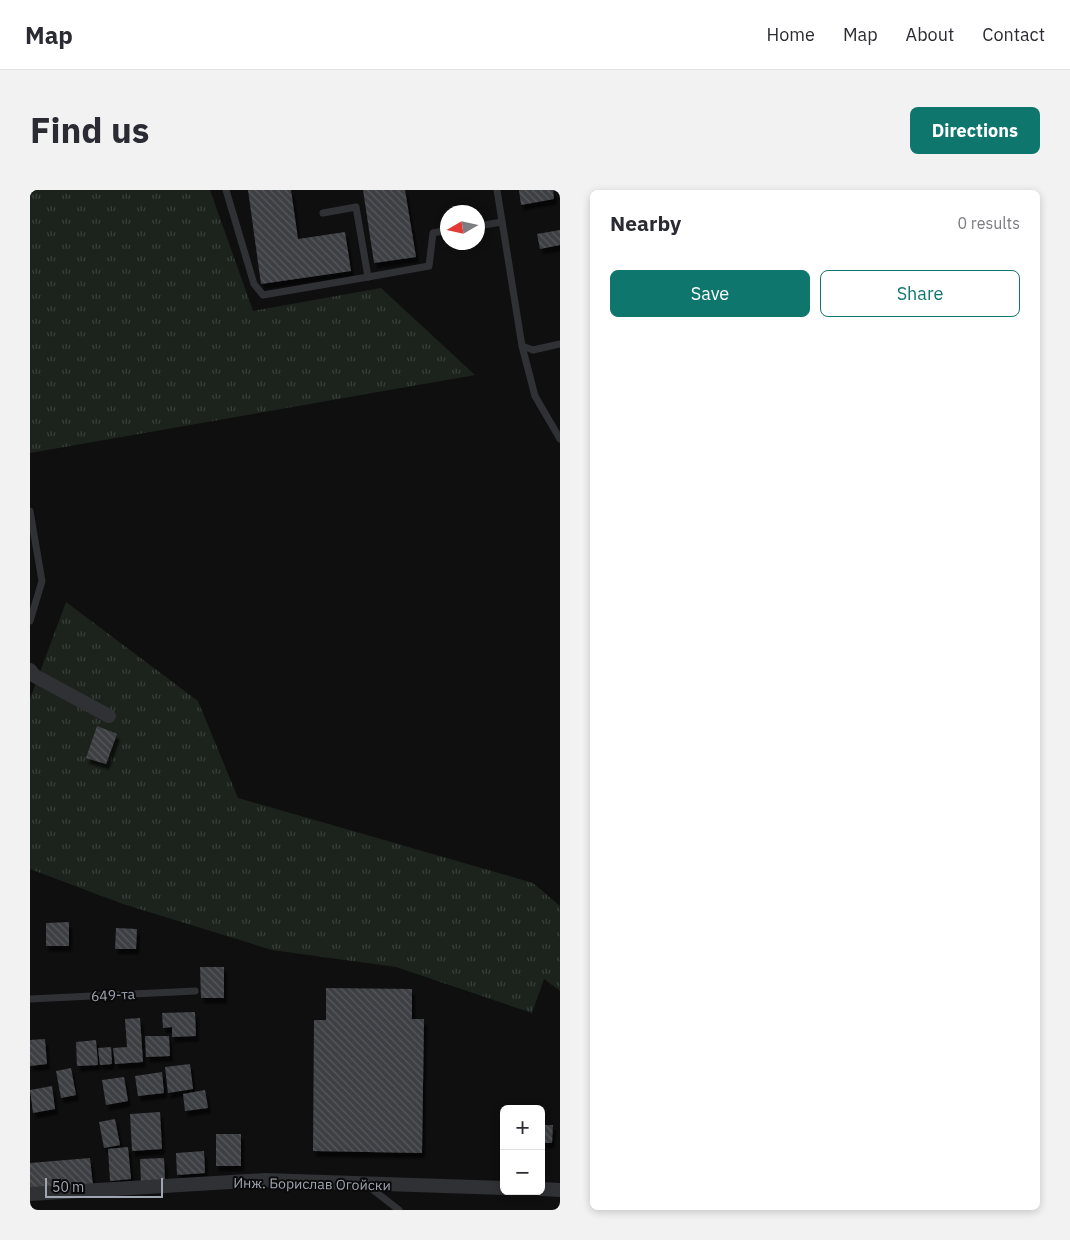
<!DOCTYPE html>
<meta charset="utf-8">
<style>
body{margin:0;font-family:"IBM Plex Sans",sans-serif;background:#f2f2f3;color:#2b2b33}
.controls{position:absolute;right:15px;bottom:15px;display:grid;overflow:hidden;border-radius:8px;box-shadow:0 2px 8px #0003}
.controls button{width:45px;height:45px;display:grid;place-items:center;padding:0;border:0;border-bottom:1px solid #e1e1e2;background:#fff;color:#2b2b33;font:25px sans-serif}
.compass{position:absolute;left:410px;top:15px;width:45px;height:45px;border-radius:50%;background:#fff;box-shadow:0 2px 8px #0003;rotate:261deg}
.scale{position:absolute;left:15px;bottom:12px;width:118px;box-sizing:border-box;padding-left:5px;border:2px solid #9fa6b2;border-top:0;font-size:14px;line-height:18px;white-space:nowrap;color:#9fa6b2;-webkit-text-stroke:4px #0a0a0b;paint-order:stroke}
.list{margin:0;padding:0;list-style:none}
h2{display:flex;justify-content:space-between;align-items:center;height:65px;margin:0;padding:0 20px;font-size:21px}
h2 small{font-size:16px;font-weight:400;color:#7c7c81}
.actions{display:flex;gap:10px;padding:15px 20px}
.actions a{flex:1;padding:11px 0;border:1px solid #0f766e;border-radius:8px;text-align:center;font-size:18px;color:#0f766e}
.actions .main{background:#0f766e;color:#fff}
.map{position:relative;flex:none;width:530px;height:1020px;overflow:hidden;border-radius:8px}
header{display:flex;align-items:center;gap:30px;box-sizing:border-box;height:70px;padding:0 25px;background:#fff;border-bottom:1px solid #e1e1e2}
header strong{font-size:24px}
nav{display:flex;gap:28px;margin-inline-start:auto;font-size:18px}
.intro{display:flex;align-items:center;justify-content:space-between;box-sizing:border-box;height:120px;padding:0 30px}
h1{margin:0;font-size:35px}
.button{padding:12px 22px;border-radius:8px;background:#0f766e;color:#fff;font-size:18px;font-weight:700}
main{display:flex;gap:30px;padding:0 30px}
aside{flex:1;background:#fff;border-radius:8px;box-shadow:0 2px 8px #0003}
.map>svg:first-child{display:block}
</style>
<header>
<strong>Map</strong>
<nav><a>Home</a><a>Map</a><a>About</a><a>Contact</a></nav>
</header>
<div class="intro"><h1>Find us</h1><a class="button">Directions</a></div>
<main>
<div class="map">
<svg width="530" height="1020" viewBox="0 0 530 1020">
<defs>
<pattern id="grass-tufts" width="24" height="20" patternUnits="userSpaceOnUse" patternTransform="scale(1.25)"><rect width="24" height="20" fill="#1b231c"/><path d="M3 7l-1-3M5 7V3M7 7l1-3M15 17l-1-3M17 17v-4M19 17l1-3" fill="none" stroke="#39403b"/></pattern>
<pattern id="building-back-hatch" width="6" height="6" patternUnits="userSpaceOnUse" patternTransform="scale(1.25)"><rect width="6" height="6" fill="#3e3f43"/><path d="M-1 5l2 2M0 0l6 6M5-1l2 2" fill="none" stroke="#57585c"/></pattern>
<filter id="shadow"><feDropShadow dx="3" dy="5.5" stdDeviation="1" flood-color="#0009"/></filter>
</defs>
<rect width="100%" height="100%" fill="#0f0f10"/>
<g fill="url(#grass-tufts)">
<path d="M0,0h180l43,121 128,-23 94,87 -445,78z"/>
<path d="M36,412l132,99 40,97 295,85 27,23v85l-16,-12 -12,34 -136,-46 -124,-17 -149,-46 -93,-35v-170z"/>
</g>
<g fill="url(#building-back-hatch)" filter="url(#shadow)">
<path d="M218,0h43l7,49 47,-7 6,39 -90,13z"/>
<path d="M333,0h42l11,67 -42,6z"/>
<path d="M489,0h34l1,9 -33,6z"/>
<path d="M530,40v15l-20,4 -3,-15z"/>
<path d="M67,536l20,8 -11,30 -20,-6z"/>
<path d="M39,732v24h-23v-23z"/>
<path d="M86,738l21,1 -1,20h-21z"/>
<path d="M170,777h24v31h-23z"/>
<path d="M296,798l86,1v30h12l-2,134 -109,-2 1,-131h12z"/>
<path d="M165,822l1,24 -24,1v-10l-9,1 -1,-15z"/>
<path d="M110,828l3,44 -28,2 -2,-16 14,-1 -2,-28z"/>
<path d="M115,846h24l1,20 -24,1z"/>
<path d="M15,849l2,25 -17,2v-26z"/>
<path d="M66,850l2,25 -21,1 -1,-24z"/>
<path d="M81,857l1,17 -12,1 -2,-17z"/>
<path d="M160,874l3,25 -25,4 -3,-26z"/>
<path d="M41,878l5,27 -15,3 -5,-27z"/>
<path d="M132,882l2,21 -26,3 -3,-20z"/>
<path d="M94,887l4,24 -22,4 -4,-25z"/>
<path d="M22,896l3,23 -22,4 -3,-23z"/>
<path d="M175,900l3,18 -23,3 -2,-17z"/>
<path d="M130,922l2,37 -30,2 -2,-37z"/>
<path d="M85,929l5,26 -16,3 -5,-26z"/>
<path d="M511,935h12l-1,18h-11z"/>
<rect x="186" y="944" width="25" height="32"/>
<path d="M98,957l3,32 -21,2 -2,-32z"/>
<path d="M174,961l1,22 -28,2 -1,-22z"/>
<path d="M60,968l3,28 -63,6v-29z"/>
<path d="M134,968l1,23 -24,2 -1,-24z"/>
</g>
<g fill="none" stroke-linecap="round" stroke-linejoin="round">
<g stroke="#303135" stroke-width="7">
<path d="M196,0l28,94 9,11 105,-18 -12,-70 -33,6"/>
<path d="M467,0l25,156 11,4 27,-6"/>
<path d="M448,36l24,-4"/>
<path d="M338,87l61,-11 4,-33 15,-3"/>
<path d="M492,156l13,50 25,43"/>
<path d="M0,321l12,70 -12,40"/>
<path d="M0,809l165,-8"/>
<path d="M338,996l31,24"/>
</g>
<g stroke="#303135" stroke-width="14">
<path d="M0,480l5,6 74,40"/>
<path d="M511,999l19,1"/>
<path d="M0,1004l235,-14 239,8"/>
</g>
</g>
<g text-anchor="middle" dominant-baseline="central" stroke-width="4" stroke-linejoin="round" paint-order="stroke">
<g font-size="14" fill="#9fa6b2" stroke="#0a0a0b">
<text transform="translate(83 805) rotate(-3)">649-та</text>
<text transform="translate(282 994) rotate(1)">Инж. Борислав Огойски</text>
</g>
</g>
</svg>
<div class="controls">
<button>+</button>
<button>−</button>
</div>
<svg class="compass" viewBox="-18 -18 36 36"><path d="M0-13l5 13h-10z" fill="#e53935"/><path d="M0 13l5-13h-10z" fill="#7c7c81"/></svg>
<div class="scale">50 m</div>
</div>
<aside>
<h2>Nearby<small>0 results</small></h2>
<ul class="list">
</ul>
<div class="actions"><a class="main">Save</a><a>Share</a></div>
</aside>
</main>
